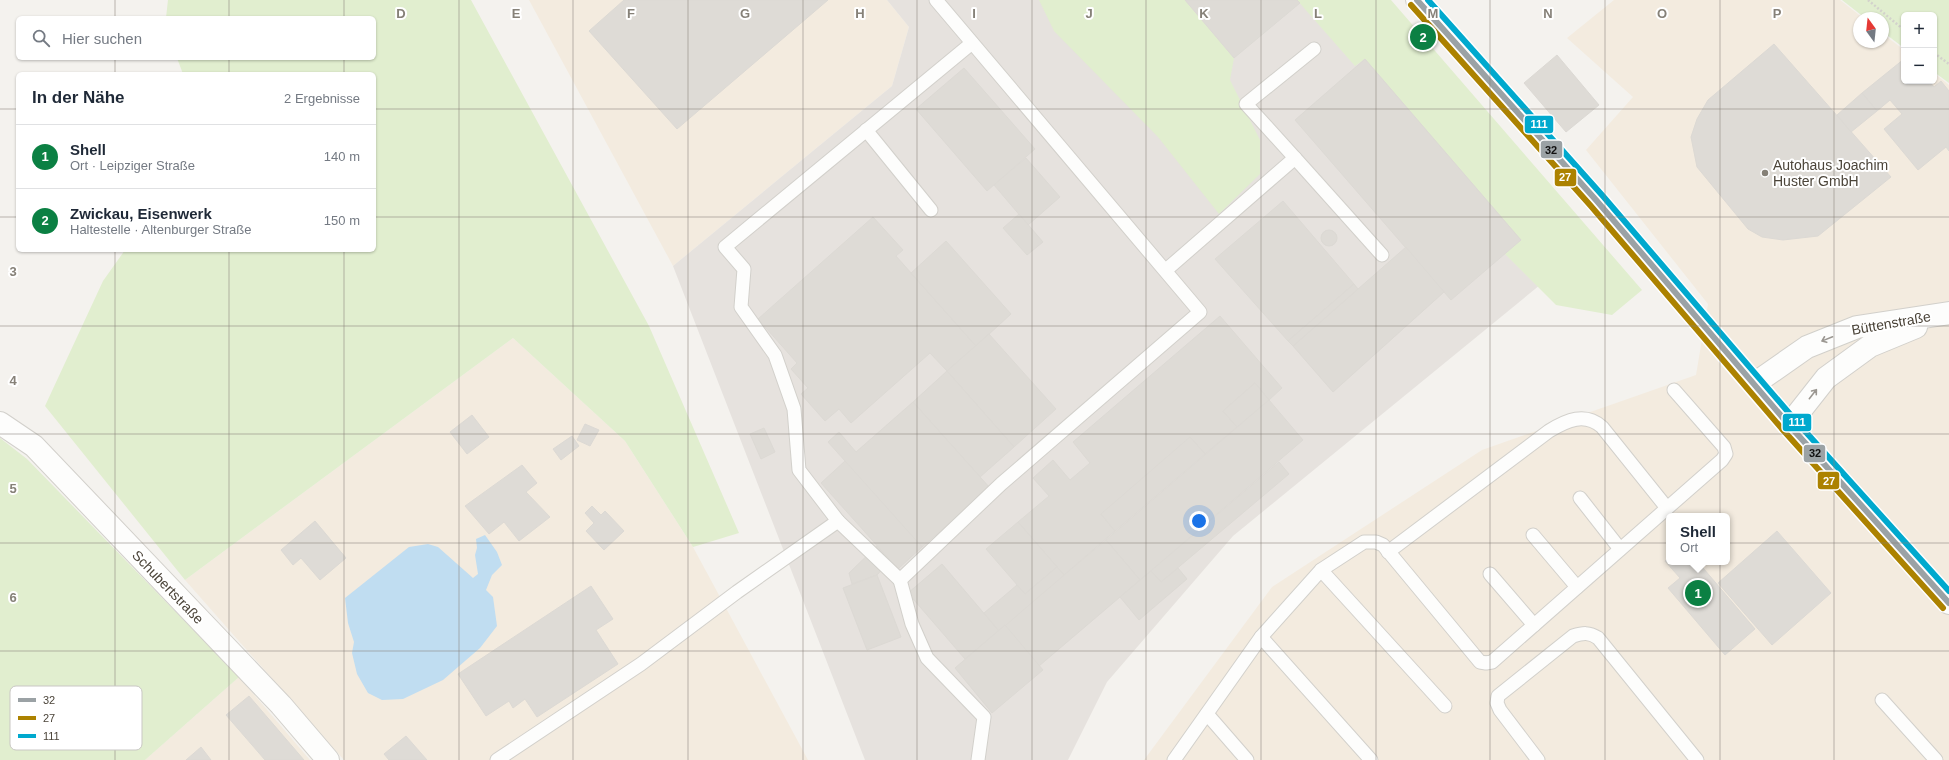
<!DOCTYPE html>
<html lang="de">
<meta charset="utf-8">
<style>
body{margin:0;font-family:Helvetica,sans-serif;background:#f2f2f3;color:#1f2937}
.controls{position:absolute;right:12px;top:12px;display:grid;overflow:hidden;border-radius:6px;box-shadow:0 1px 3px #0004}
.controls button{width:36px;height:36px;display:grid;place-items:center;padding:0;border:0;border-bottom:1px solid #e0e1e3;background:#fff;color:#1f2937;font:20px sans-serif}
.compass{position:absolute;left:1853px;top:12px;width:36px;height:36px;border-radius:50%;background:#fff;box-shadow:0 1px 3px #0004;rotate:345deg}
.you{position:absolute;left:1199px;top:521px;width:14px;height:14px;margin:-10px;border:3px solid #fff;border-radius:50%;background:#1a73e8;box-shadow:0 0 0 6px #1a73e833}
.badge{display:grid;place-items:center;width:26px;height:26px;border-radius:50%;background:#0b8043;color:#fff;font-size:13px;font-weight:700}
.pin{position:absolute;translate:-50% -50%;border:2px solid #fff;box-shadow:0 1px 4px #0006}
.popup{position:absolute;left:1666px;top:513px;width:64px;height:52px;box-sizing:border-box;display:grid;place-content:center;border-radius:6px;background:#fff;filter:drop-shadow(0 1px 3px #0005);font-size:13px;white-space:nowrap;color:#747a83}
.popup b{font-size:15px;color:#1f2937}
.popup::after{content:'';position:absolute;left:50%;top:100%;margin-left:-8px;border:8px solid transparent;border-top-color:#fff}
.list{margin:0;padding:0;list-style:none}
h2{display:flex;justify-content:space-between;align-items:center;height:52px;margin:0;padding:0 16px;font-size:17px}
h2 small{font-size:13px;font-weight:400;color:#747a83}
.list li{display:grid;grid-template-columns:26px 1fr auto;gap:12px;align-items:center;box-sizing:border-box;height:64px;padding:0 16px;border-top:1px solid #e0e1e3}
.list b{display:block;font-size:15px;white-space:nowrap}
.list p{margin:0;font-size:13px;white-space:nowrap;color:#747a83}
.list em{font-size:13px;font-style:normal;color:#747a83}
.icon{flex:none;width:22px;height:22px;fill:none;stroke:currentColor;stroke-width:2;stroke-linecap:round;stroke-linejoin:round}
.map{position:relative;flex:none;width:1949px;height:760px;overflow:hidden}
.search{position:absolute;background:#fff;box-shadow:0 1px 3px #0004;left:16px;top:16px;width:360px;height:44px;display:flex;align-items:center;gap:10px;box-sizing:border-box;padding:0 14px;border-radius:6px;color:#747a83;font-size:15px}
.panel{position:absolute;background:#fff;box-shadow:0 1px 3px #0004;left:16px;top:72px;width:360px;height:180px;border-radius:6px}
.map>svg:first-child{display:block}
</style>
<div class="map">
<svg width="1949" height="760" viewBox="0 0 1949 760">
<rect width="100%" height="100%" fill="#f4f2ee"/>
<g fill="#f3ebdf" fill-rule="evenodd">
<path d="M529,0h358l22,27 -17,59 -219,180z"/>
<path d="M1614,0h226l23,18h-4v24h24v-8l21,16v31h30v-8l15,12v675h-805l128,-173 210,-137 214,-75 12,-71 -122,-154 47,-53 -66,-59zM1669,516h58v46h-58z"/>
<path d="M513,338l112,103 68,106 115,213h-464l-159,-180z"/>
<path d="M239,677l71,83h-165z"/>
</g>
<path fill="#e6e2de" d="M887,0h464l222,258 -340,278 -126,146 -39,78h-203l-192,-494 219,-180 17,-59z"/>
<g fill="#e1eecf">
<path d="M168,0h303l178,326 90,207 -46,14 -68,-106 -112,-103 -328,242 -140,-174 58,-125 22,-31h249v-176h-191l-6,-16h197v-40h-208z"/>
<path d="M1039,0h146l49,58 -4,22 30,60v34l-41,40 -61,-77 -104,-106z"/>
<path d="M1297,0h94l251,290 -30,25 -56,-10 -51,-51 15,-14 -155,-181 -10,7z"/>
<path d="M1842,0h107v83l-15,-11v-57h-30v33l-21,-16v-14h-18z"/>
<path d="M0,438l27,21 212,218 -94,83h-145z"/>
</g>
<path fill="#c0ddf1" d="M485,535l12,17 5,13 -10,10 -6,15 7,7 4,29 -17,22 -37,32 -40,19 -21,1 -14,-7 -11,-19 -5,-21 2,-11 -6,-19 -3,-25 64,-51 19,-3 10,3 35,31 5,-4 -3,-19 2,-7 -1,-9z"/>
<g fill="#dedbd6" stroke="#dcd9d4">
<path d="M624,0h204l-151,129 -88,-98z"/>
<path d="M1185,0h112l3,3 -66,55z"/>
<path d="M1774,44l117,133 -73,59 -35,4 -21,-3 -14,-8 -51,-62 -6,-30 6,-18 11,-19z"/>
<path d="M1557,55l42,50 -33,27 -42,-49z"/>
<path d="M1365,59l156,181 -70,60 -156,-180z"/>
<path d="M1904,59v22h25l5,6 7,-6 8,10v60l-3,-4 -28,23 -34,-41 18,-15 -12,-14 -13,11 -15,-18z"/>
<path d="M964,68l71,81 -48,42 -71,-82z"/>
<path d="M1862,93l15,18 -26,21 -14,-17z"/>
<path d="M1026,158l34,39 -32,28 -34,-40z"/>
<path d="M1283,201l71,83 -66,57 -73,-82z"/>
<path d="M1019,214l24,28 -16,13 -24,-27z"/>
<path d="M873,217l30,33 -7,6 80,90 -29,25 -17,-18 -79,70 -12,-14 -14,12 -24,-27 7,-6 -17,-19 6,-6 -39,-44z"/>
<circle cx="1329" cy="238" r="8"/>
<path d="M946,241l65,73 -35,32 -65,-73z"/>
<path d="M1406,247l38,45 -111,100 -40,-46z"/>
<path d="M1354,284l4,5 -65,57 -5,-5z"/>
<path d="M1220,316l62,72 -13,12 -14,-17 -32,28 14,16 -32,27 -15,-17 -89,77 14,17 -51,44 -46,-53 31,-26 -16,-18 20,-18 17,20 20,-17 -17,-21z"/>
<path d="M989,334l67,75 -42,38 -67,-76z"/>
<path d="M947,371l67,76 -34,30 -67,-75z"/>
<path d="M1255,383l14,17 -32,27 -14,-16z"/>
<path d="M1269,400l34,40 -163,140 -34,-40z"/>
<path d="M913,402l77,86 -68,59 -94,-105 11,-10 17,20z"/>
<path d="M472,415l17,22 -22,17 -17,-22z"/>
<path d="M585,424l14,6 -9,16 -13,-6z"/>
<path d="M764,428l11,24 -14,7 -11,-25z"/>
<path d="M572,436l7,10 -18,14 -8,-11z"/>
<path d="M1190,437l15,17 -90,77 -14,-17z"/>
<path d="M845,461l77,86 -24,22 -77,-86z"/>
<path d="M1279,462l10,12 -128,108 -10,-11z"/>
<path d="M522,465l15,18 -11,9 24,25 -31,24 -15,-19 -15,12 -24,-28z"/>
<path d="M592,506l9,9 4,-4 19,20 -20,19 -18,-19 8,-8 -9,-10z"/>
<path d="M315,521l31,37 -26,22 -19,-22 -8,7 -12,-15z"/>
<path d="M1018,522l39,45 -32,27 -39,-45z"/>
<path d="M1777,531l54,62 -59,52 -54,-62z"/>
<path d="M1106,540l34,40 -101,86 -34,-41z"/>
<path d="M877,546l13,15 -13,14 -25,9 -3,-11z"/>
<path d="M1669,558v4h29l57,67 -30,26 -57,-67 12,-10 -15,-17z"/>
<path d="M942,564l57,67 -34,28 -57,-66z"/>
<path d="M1057,567l7,8 -65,56 -15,-18 33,-28 8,9z"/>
<path d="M1178,568l9,11 -48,41 -19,-23 31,-26 10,11z"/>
<path d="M877,575l24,62 -34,13 -24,-62z"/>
<path d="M591,586l22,33 -17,11 22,34 -81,53 -12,-18 -12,9 -4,-7 -23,15 -28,-42z"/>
<path d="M1005,625l38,45 -51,43 -37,-45z"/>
<path d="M249,696l55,64h-39l-39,-45z"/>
<path d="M406,736l21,24h-38l-5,-6z"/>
<path d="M201,747l10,13h-25z"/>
</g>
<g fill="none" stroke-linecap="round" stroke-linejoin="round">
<g stroke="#d2d0cb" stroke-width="15">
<g id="service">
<path d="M866,130l65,80"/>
<path d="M1295,158l87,97"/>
<path d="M1166,270l129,-112 -49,-54 68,-55"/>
<path d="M1580,498l40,51"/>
<path d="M838,521l62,59 101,-96 199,-172 -264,-312"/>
<path d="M1533,535l44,52"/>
<path d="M1388,552l161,-121c18,-11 36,-19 53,-4l65,81"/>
<path d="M1321,570l124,136"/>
<path d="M1490,574l44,51"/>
<path d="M900,580l12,44 15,34 57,59 -6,43"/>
<path d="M1261,637l110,123"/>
<path d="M1882,700l54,60"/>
<path d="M1207,714l40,46"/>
<path d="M497,760l144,-96 96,-72 101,-71 -39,-51 -5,-61 -19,-54 -34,-48 3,-38 -19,-22 247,-204"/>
<path d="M1174,760l87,-123 60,-67 43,-28h12l7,3 97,117 6,1 6,-1 230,-202 4,-6 -2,-7 -50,-57"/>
<path d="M1538,760l-38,-50 -3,-7 1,-7 75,-60c10,-3 16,-4 25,2l99,122"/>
</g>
</g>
<g stroke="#d2d0cb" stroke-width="24">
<g id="minor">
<path d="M1754,384l53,-37 50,-20 92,-14"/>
<path d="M0,423l34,23 247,259 47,55"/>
<path d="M1789,425l37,-47 44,-32 46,-19"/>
</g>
</g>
<g stroke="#d2d0cb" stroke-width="24">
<path id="tertiary" d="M1417,0l179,200 193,225 160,178"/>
</g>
<g stroke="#d3d2cc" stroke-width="2.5" stroke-dasharray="2 2" stroke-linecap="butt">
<path d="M1868,0l36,30"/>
<path d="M1934,53l15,11"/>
</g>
<use href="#service" stroke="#fdfdfc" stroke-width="13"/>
<use href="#minor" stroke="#fdfdfc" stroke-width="22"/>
<use href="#tertiary" stroke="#fdfdfc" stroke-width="22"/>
<g stroke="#fff" stroke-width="9">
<path id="bus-1" d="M1417,0l179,200 193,225 160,178"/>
</g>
<g stroke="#fff" stroke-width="9">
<path id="bus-2" d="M1411,5l179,200 193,225 160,178"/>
</g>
<g stroke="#fff" stroke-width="9">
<path id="bus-3" d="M1428,0l174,195 193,225 154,171"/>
</g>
<use href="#bus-1" stroke="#9ba2a5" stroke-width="6"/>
<use href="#bus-2" stroke="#ac8200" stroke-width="6"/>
<use href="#bus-3" stroke="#00a9ce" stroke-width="6"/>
</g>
<defs><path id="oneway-shaft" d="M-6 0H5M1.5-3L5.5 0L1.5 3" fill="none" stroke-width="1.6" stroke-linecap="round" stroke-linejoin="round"/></defs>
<g stroke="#9b9791">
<use href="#oneway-shaft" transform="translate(1827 339) rotate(158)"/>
<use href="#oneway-shaft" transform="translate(1813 394) rotate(-52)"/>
</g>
<path fill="none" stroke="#868178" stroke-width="1" stroke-opacity="0.55" d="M115,0v18M229,0v18M344,0v18M459,0v760M573,0v760M688,0v760M803,0v760M917,0v760M1032,0v760M1146,0v760M1261,0v760M1376,0v760M1490,0v760M1605,0v760M1720,0v760M1834,0v760M115,58v16M229,58v16M344,58v16M0,109h18M374,109h1575M0,217h18M374,217h1575M115,250v510M229,250v510M344,250v510M0,326h1949M0,434h1949M0,543h1949M0,651h1949"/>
<circle fill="#868178" stroke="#fff" stroke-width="1.5" cx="1765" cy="173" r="4"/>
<g text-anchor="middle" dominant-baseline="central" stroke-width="4" stroke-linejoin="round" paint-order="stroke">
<g font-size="14" fill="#4b4439" stroke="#fff" text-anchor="start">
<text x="1773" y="165">Autohaus Joachim<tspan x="1773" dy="16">Huster GmbH</tspan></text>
</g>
<g font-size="14" fill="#4b4439" stroke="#fff">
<text transform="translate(1891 323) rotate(-10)">Büttenstraße</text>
<text transform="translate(168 587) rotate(46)">Schubertstraße</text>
</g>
</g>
<rect x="10" y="686" width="132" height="64" rx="6" fill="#fff" stroke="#c9c7c4" stroke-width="1"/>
<rect x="18" y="698" width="18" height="4" fill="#9ba2a5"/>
<rect x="18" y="716" width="18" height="4" fill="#ac8200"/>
<rect x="18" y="734" width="18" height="4" fill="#00a9ce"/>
<g font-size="11" fill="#4b4439">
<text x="43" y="704">32</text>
<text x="43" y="722">27</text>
<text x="43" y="740">111</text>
</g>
<g font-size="13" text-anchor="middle" font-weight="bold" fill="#868178" stroke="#fff" stroke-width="4" stroke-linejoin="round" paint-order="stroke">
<text x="401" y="18">D</text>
<text x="516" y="18">E</text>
<text x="631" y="18">F</text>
<text x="745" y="18">G</text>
<text x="860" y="18">H</text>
<text x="974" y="18">I</text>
<text x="1089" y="18">J</text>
<text x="1204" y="18">K</text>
<text x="1318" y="18">L</text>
<text x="1433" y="18">M</text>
<text x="1548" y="18">N</text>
<text x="1662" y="18">O</text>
<text x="1777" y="18">P</text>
<text x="13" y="276">3</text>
<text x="13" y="385">4</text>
<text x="13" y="493">5</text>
<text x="13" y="602">6</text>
</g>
<g stroke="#fff" stroke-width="1.5">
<rect x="1524" y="115" width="30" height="19" rx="4" fill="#00a9ce"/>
<rect x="1540" y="140" width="23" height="19" rx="4" fill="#9ba2a5"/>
<rect x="1554" y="168" width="23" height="19" rx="4" fill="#ac8200"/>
<rect x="1782" y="413" width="30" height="19" rx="4" fill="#00a9ce"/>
<rect x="1803" y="444" width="23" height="19" rx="4" fill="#9ba2a5"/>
<rect x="1817" y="471" width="23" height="19" rx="4" fill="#ac8200"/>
</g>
<g font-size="11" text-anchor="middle" font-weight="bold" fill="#fff">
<text x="1539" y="128">111</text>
<text x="1565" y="181">27</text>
<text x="1797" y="426">111</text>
<text x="1829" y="485">27</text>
</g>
<g font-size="11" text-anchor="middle" font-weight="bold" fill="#111">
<text x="1551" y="154">32</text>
<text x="1815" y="457">32</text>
</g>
</svg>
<div class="controls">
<button>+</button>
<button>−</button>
</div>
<svg class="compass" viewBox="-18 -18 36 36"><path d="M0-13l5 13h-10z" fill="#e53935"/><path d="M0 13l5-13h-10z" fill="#747a83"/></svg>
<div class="you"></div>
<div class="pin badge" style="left:1698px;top:593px">1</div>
<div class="popup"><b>Shell</b>Ort</div>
<div class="pin badge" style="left:1423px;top:37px">2</div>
<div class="search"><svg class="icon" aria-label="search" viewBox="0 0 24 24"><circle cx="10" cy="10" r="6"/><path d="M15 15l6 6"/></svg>Hier suchen</div>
<section class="panel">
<h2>In der Nähe<small>2 Ergebnisse</small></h2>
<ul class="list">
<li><span class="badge">1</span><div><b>Shell</b><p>Ort · Leipziger Straße</p></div><em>140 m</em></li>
<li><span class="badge">2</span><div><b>Zwickau, Eisenwerk</b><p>Haltestelle · Altenburger Straße</p></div><em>150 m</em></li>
</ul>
</section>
</div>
